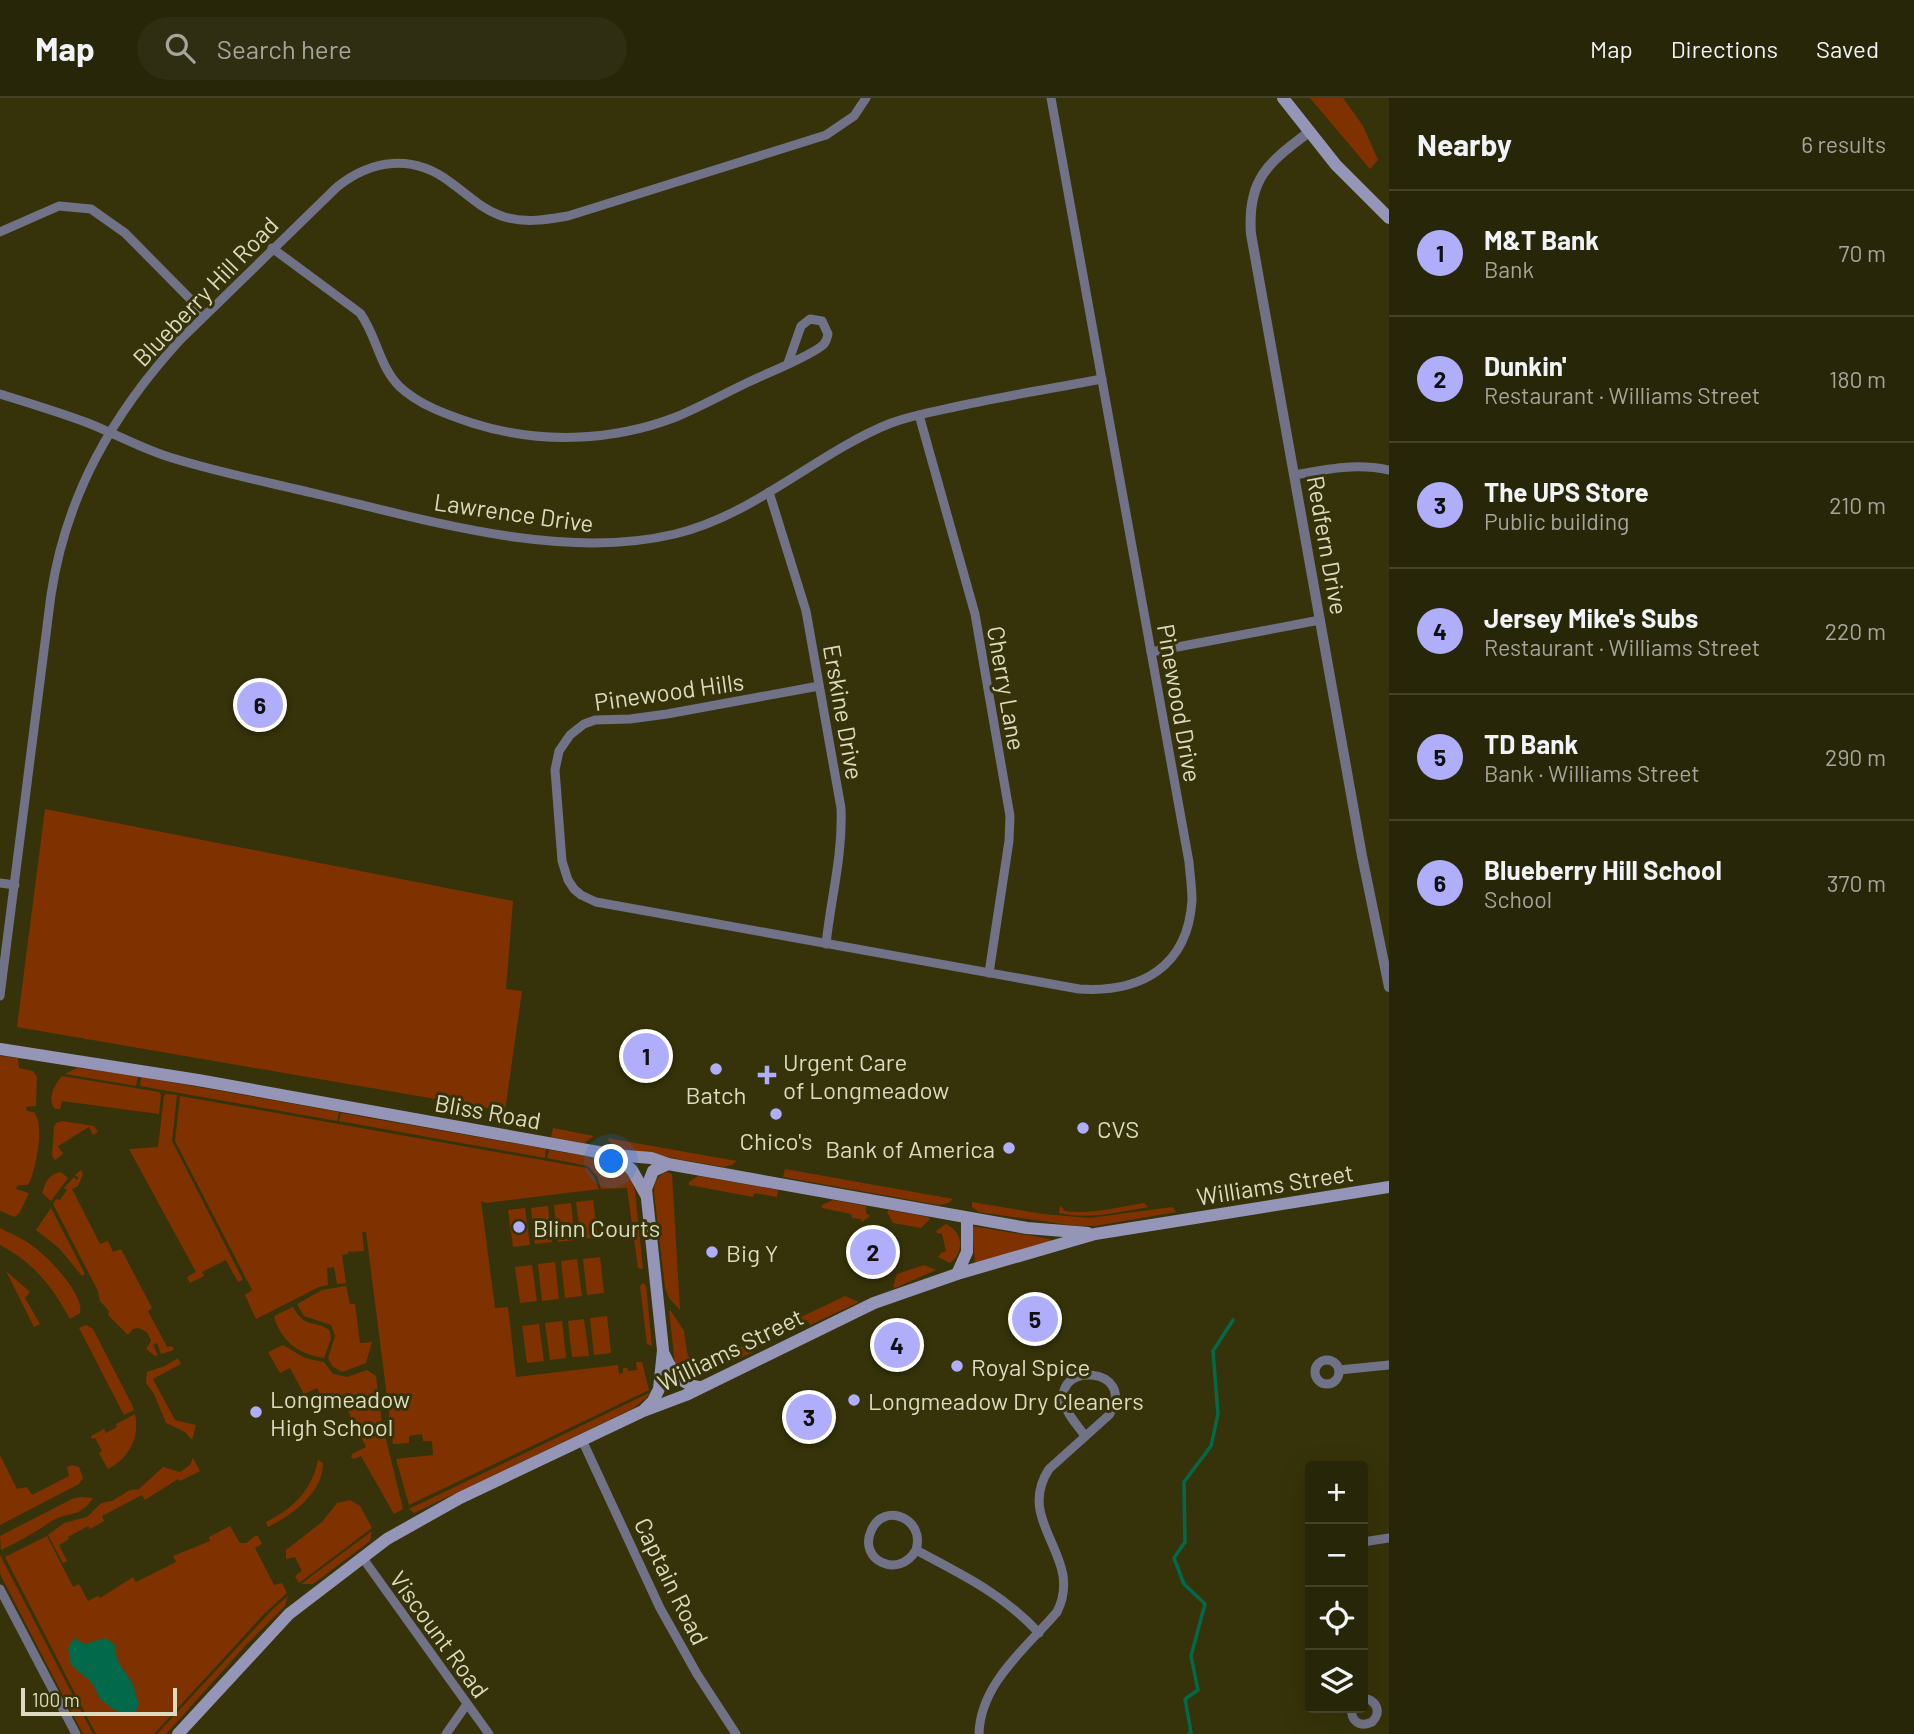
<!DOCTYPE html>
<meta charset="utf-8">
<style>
body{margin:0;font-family:Barlow,sans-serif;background:#302e12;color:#f1f3f6}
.controls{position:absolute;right:21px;bottom:21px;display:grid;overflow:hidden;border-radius:7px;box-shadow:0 7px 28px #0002}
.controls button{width:63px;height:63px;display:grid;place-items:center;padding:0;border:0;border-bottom:2px solid #444329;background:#282608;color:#f1f3f6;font:35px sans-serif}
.scale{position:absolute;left:21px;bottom:18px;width:156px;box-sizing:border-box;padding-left:7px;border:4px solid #dcdbc0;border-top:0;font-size:19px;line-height:24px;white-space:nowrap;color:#dcdbc0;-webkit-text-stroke:5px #36330a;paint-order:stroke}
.you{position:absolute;left:612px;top:1064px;width:24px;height:24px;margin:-18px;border:5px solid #fff;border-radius:50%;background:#1a73e8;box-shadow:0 0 0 10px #1a73e833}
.badge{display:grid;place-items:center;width:46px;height:46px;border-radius:50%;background:#b0aefa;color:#111;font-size:23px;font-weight:700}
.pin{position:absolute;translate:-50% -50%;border:4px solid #fff;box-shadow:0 2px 7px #0006}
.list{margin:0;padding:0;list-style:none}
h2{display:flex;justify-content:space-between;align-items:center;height:91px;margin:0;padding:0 28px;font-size:30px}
h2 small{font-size:23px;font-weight:400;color:#a5a59c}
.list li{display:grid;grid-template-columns:46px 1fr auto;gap:21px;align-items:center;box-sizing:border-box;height:126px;padding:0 28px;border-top:2px solid #444329}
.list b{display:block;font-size:26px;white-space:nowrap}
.list p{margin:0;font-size:23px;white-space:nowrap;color:#a5a59c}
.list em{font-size:23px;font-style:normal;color:#a5a59c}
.icon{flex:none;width:38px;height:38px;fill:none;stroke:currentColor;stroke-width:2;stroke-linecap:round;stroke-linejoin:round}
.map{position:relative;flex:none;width:1389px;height:1636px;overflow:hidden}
header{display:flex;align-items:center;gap:42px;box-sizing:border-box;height:98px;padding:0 35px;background:#282608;border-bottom:2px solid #444329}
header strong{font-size:33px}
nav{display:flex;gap:38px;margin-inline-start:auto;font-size:24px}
.search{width:490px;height:63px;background:#302e12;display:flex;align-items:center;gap:18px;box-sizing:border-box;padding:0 24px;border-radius:38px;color:#a5a59c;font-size:26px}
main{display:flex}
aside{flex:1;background:#282608}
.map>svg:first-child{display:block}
</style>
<header>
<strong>Map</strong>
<div class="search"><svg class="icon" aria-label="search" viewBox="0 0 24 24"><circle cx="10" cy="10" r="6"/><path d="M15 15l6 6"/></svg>Search here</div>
<nav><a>Map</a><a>Directions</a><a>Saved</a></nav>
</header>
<main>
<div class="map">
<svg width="1389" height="1636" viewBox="0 0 1389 1636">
<rect width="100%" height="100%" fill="#36330a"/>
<g fill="#7f3200">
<path d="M1310,0h33l20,28 15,34 -8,9z"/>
<path d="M45,711l468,92 -7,88 16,2 -17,120 -488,-84z"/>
<path d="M0,958l18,2 1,10 14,3 4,6 -1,29 -10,1 1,4 7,1c11,14 2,54 -4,70l-3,3h-9l-2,4 13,4 -9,19 -5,5 -15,-6z"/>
<path d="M77,970l61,8 -2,10 -71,-12z"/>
<path d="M62,978l97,16 2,3 -2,19 -97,-13 -2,8h-5c-8,-10 -1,-24 7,-33z"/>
<path d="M141,979l198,35 -2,9 -197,-35z"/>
<path d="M166,996l11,1 -5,46 71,139 -5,2 -12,-22 -24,12 2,4 -14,7 -3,-6 9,-5 -67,-123 29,-2 6,-51z"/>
<path d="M180,998l407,72 7,9 5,12 -113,14 -5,-2 14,107 13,-1 8,70 102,-12 1,9 4,-1v-5h4l1,3 9,-1 -1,-8h6l7,28 -240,115 -13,-46 37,-4 -1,-14h-9l-1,-7 -13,2v7l-16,1 -27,-212h-4l2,19 -16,1v2l-6,1 4,28 -9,1 -3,-17 -7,1 1,17 -9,2 -63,32 -11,-24 7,-5 -77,-149z"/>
<path d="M341,1015l205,36 -1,9 -206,-37z"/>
<path d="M62,1023l32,5 4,6 -5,3 -4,-8 -31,19 5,8 -8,6 -3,-4 2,-29 2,-4z"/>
<path d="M553,1030l41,8 -10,7 -33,-6z"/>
<path d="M607,1040l130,23 -5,4 -8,2 -110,-19z"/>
<path d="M549,1052l63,10 17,14 6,17 8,78 -5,-1 -11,-80 -26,1 -4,-13 -9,-10 -41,-8z"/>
<path d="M785,1071l168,30 -5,4 -9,2 -156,-28z"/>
<path d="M81,1072l2,4 -5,12 -6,3 28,55 8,-3 5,11 8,-3 31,59 -4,3 19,36 5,-1 2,4 -13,4 -4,-11 -4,2 5,10 -3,1 -9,-7 5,-8 -4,-9 -8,-4 -6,1 -5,6 -20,-20 1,-4 -9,-10 -2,-10 -45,-87 3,-5 4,1 7,-10 -3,-2 10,-11 2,3 3,-2 -4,-3z"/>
<path d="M61,1074l7,6 -17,23 -9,-8c4,-12 6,-18 19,-21z"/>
<path d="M667,1074l5,2 8,136 -11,-12 -4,-10 -11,-96c0,-9 3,-17 13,-20z"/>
<path d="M698,1078l80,14 -1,7 -23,-4 -1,4 -64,-12v-3z"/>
<path d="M593,1102l5,37 -17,2 -5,-37z"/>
<path d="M833,1102l33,6v7l4,3 -8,6 -1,-3 -9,-1 -1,-4 -29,-6v-3z"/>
<path d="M972,1104l71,12 47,4 82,-11 4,5 -81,14h-19l-97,-14 -7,-5z"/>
<path d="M571,1105l4,37 -17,2 -4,-37z"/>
<path d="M1144,1105l4,4c-29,5 -61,13 -89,6l1,-8 5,6c26,4 53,-4 79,-8z"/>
<path d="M548,1108l4,36 -17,2 -4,-36z"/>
<path d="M51,1110l34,66 -3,2 -23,-28 -23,-18z"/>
<path d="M525,1110l5,37 -17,2 -5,-37z"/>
<path d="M889,1112l39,7 2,2 -9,9 -28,-5 -6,-11z"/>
<path d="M946,1126c17,8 19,28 4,39l-12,-6 3,-4 5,-2 -4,-17 -5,-1 -1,-2z"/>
<path d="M972,1128l78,13 1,2 -76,22z"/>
<path d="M0,1130c12,6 24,11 34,19 15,11 50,47 46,66l-10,6c-18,-33 -37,-57 -70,-74z"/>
<path d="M600,1159l4,36 -17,2 -4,-36z"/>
<path d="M577,1161l5,37 -17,2 -4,-37z"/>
<path d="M555,1164l4,37 -17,2 -4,-37z"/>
<path d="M532,1167l5,36 -17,2 -5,-36z"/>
<path d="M924,1167l12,5 -41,18 -2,-2 4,-12z"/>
<path d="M6,1173l24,21 -5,6 15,26 -6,3z"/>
<path d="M643,1185l3,3 6,60 -5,-2 -7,-58z"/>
<path d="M346,1188l4,18h5l5,39 12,-1 -6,21 -24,9 -10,-6 -4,-8 7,-22 -4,-11 -27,-9 -7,-12 25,-14z"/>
<path d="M845,1198l14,6 -49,23 -3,-5 -27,12 -4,-3z"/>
<path d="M293,1209c13,24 22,11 37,24l1,8 -7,19c-25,-3 -44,-18 -50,-42z"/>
<path d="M669,1213h2l13,20 3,21 6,17 -11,5 -7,-10z"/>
<path d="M607,1218l4,37 -17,2 -4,-37z"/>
<path d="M584,1221l5,37 -17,1 -4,-36z"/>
<path d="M562,1223l4,37 -16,2 -5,-37z"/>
<path d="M539,1226l5,37 -17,2 -5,-37z"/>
<path d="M86,1227l7,4 38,74 3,7 -10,5 -45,-87z"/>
<path d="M757,1241l-4,13 -29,13 -12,-5z"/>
<path d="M283,1247l22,13 19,4 9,12 14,3 20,-7 9,6 6,47 21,86 -9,5 -33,-58 -7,3 -3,-2 1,-3 14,-7 -25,-50 -8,4 -4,-8 -8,3 -4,-8 -13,6 -14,-26 -10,5 -12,-21z"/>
<path d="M178,1260l3,6 -28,15 22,41 21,5 -4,15 -7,-8 -19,-9 -12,-29 -8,-11 1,-11 18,-6z"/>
<path d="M651,1294l-6,7 -13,10 -218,104 -5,-4z"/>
<path d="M135,1316c5,24 -6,44 -27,55l-9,-16 3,-2 -7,-13 -3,1 -1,-3 13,-7 2,4 11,-6 -1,-3z"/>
<path d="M0,1357l17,34 10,-2 5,8 37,-19 -2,-9 5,-2 7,2 4,11 -4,6 -79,41z"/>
<path d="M193,1360l7,13 -20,10 -2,-2 -33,21 -3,-5 -40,21 2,5 -14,8 -2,-3 -20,11 1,2 -10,6 8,16 -4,2 -15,-28 16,-12 23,-6 14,-14 11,-2 18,-11 9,-1 24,-22 17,5 10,-7z"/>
<path d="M318,1362l5,3c0,30 -31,52 -55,64l-2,-5c27,-13 46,-32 52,-62z"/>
<path d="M80,1399l13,1c-13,21 -26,13 -43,24 -16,11 -32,20 -49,28l-1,-14 72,-37z"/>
<path d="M350,1402l10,6 12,22 -73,55 -4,-7 7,-5 -7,-14 -9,2v-9l36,-28 15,-19z"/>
<path d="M230,1428l10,17h6l9,-7h3l4,8 -7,4 19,37 8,-2 5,10 -23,21 -110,120h-58l-91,-177 42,-21 26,51 6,-3 9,17 10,-5 2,2 33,-21 3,5 40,-20 -3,-6 37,-15 -1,-4z"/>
<path d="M372,1433l-2,10 -57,43h-12z"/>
<path d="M0,1457l93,179h-10l-83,-160z"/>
<path d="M288,1498l-3,10 -38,38 -81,90h-9l115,-124z"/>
</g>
<path fill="#03694b" d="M74,1540l11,6 20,-6 10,7c1,19 7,21 16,36 4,6 4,15 8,22l-4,10 -8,2 -14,-6 -13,-10 -8,-16 -21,-18 -3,-17z"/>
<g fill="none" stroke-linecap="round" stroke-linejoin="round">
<path stroke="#03694b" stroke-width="3.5" d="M1189,1636l2,-2 -6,-33 13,-9 -7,-34 14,-52 -21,-20 -10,-26 11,-16 -1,-60 27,-36 7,-32 -5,-63 20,-31"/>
<g stroke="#717187" stroke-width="9">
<path d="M0,134l59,-26 32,3 34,24 80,81"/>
<path d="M272,150l88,65c17,23 19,54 40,74 19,18 48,28 72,36 66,21 139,19 204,-6 26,-11 51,-25 77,-37 15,-7 62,-26 71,-36 3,-4 3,-6 4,-10l-6,-13 -12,-2 -9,7 -13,37"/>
<path d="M0,296c29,9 59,18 88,29 25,10 49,23 75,32 51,17 105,27 158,40 109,26 242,66 354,39 80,-19 141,-81 216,-111 22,-8 45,-12 68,-17 47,-10 95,-18 143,-27"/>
<path d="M919,317l56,199 35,202 -1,25 -20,132"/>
<path d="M1295,377c32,-6 61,-12 94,-5"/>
<path d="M769,394l37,119 35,197c2,46 -10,90 -15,136"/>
<path d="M1151,554l169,-32"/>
<path d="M819,588l-152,28 -37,5 -35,1 -11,4 -14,11 -11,16 -4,19 7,91 6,19 6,9 7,6 15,7 483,87c62,4 109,-22 113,-89 0,-13 -2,-25 -3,-38l-138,-764"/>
<path d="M0,785l15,2"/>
<path d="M0,898l51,-401c15,-100 62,-182 130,-256l156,-152c35,-28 76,-33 113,-5 16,11 30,26 49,33 22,9 46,5 69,1l258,-81 28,-19 12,-18"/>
<circle cx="1327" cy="1274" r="12"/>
<path d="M1339,1272l50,-5"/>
<path d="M582,1342l78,168 37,66 39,60"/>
<path d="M1363,1444l26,-4"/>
<path d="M916,1452c-17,30 -58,10 -45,-19 12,-30 55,-13 45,19 47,25 87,44 123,83"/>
<path d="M362,1459l127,177"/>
<path d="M0,1491l76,145"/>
<path d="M1352,1610c-2,13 8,20 20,14 10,-10 5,-22 -9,-24"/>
<path d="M446,1636l21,-30"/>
<path d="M979,1636c1,-50 47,-86 78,-122 28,-56 -43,-89 -8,-143l60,-54c31,-49 -62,-55 -43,-7 4,10 13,19 19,28"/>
</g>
<path stroke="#717187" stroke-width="10" d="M1309,34c-41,31 -62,47 -58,102l111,622 27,131"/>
<g stroke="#9595b7" stroke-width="12">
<path d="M1283,0l53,67 53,53"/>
<path d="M0,951l198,31 417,75 36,3 17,6 359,64 61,5"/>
<path d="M615,1057l17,15 14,25"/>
<path d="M957,1176l10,-22v-34"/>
<path d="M664,1256c8,17 15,30 35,33"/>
<path d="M644,1312l9,-9 6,-12 4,-39 -17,-161 7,-18 15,-7"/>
<path d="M178,1636l111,-120 98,-75 73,-41 181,-86 45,-17 188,-92 83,-29 138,-40 294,-47"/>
</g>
</g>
<g fill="#b0aefa" stroke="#36330a" stroke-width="2.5">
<circle cx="716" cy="971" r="7"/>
<path d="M763.5 966.5h7v7h7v7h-7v7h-7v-7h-7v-7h7z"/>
<circle cx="776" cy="1016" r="7"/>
<circle cx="1083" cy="1030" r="7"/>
<circle cx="1009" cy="1050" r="7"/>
<circle cx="519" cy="1129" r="7"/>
<circle cx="712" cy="1154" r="7"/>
<circle cx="957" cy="1268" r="7"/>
<circle cx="854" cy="1302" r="7"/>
<circle cx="256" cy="1314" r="7"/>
</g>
<g text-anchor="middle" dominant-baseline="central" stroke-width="6" stroke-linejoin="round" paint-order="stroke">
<g font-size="24" fill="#dcdbc0" stroke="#36330a">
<text transform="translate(205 193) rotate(-46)">Blueberry Hill Road</text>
<text transform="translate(514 414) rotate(8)">Lawrence Drive</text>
<text transform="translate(1328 447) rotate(80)">Redfern Drive</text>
<text transform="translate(1007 590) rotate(80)">Cherry Lane</text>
<text transform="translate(669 593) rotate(-8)">Pinewood Hills</text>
<text transform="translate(1180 605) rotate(80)">Pinewood Drive</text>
<text transform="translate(844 614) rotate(80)">Erskine Drive</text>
<text transform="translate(488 1013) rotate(10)">Bliss Road</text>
<text transform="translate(1275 1086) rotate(-9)">Williams Street</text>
<text transform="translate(730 1251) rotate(-26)">Williams Street</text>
<text transform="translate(672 1483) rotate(64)">Captain Road</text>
<text transform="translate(440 1536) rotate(54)">Viscount Road</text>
</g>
<g font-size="24" fill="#dcdbc0" stroke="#36330a" text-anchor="start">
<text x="783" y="963">Urgent Care<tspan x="783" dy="28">of Longmeadow</tspan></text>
<text x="716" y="996" text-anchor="middle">Batch</text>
<text x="1097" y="1030">CVS</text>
<text x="776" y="1042" text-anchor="middle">Chico's</text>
<text x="995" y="1050" text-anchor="end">Bank of America</text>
<text x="533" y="1129">Blinn Courts</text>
<text x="726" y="1154">Big Y</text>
<text x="971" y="1268">Royal Spice</text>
<text x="270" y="1300">Longmeadow<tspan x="270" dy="28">High School</tspan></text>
<text x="868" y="1302">Longmeadow Dry Cleaners</text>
</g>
</g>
</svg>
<div class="controls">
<button>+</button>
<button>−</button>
<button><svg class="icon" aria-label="locate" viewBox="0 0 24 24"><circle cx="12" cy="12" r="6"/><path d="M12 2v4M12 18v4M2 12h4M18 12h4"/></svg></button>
<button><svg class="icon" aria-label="layers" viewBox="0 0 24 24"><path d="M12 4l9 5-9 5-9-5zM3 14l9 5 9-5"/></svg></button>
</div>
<div class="scale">100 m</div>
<div class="you"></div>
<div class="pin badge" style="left:646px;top:958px">1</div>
<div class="pin badge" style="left:873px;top:1154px">2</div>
<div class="pin badge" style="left:809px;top:1319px">3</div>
<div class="pin badge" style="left:897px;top:1247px">4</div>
<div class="pin badge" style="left:1035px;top:1221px">5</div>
<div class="pin badge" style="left:260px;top:607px">6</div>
</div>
<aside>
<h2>Nearby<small>6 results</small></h2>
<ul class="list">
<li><span class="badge">1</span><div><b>M&amp;T Bank</b><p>Bank</p></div><em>70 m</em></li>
<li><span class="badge">2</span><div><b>Dunkin'</b><p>Restaurant · Williams Street</p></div><em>180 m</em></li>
<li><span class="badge">3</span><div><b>The UPS Store</b><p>Public building</p></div><em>210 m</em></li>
<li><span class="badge">4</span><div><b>Jersey Mike's Subs</b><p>Restaurant · Williams Street</p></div><em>220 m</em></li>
<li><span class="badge">5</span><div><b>TD Bank</b><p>Bank · Williams Street</p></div><em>290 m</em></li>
<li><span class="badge">6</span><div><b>Blueberry Hill School</b><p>School</p></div><em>370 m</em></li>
</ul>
</aside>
</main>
